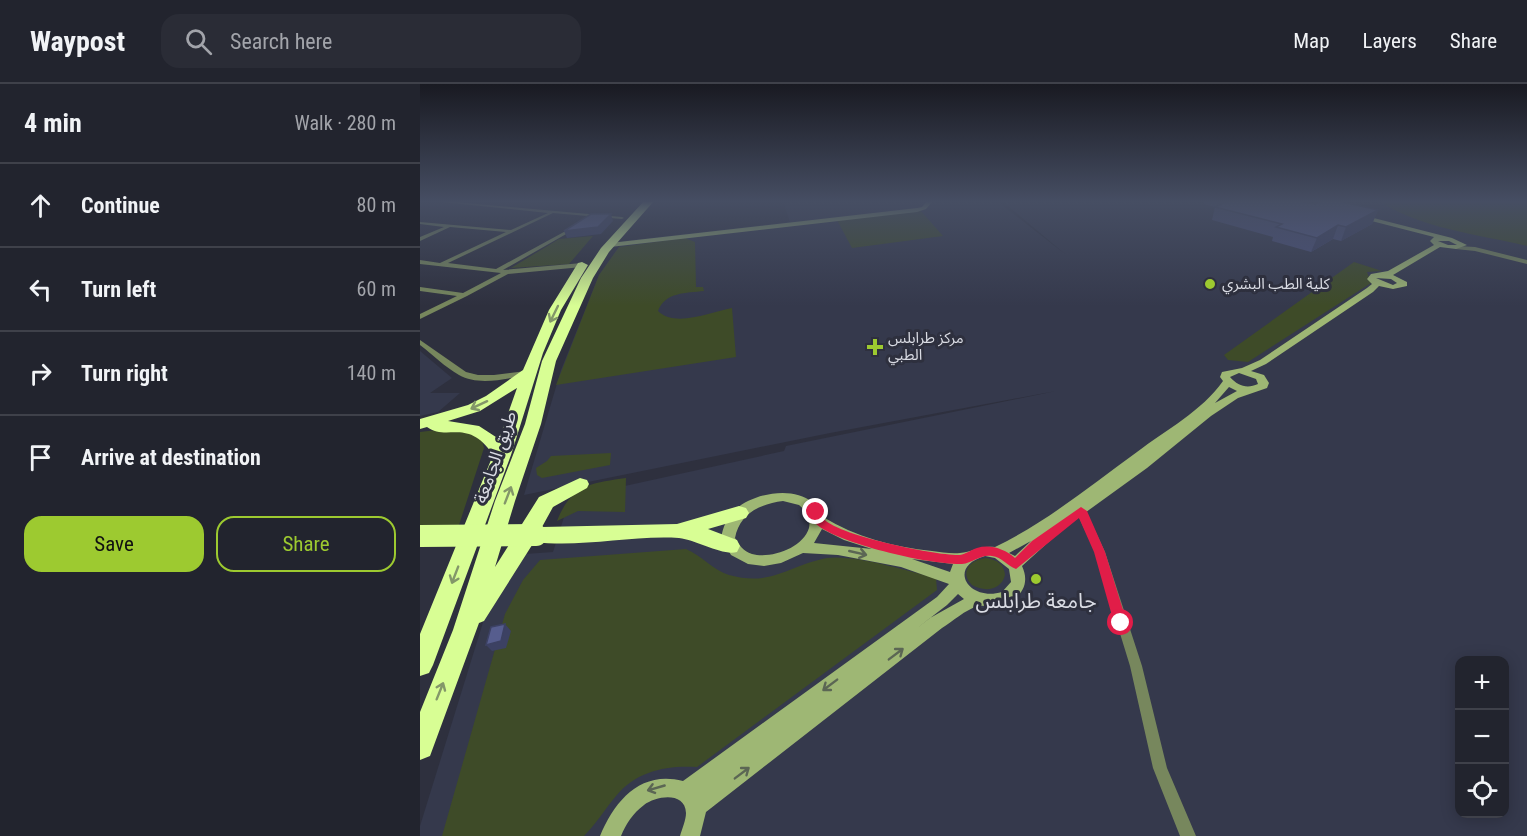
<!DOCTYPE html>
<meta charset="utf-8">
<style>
body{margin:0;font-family:"Roboto Condensed","Noto Sans Arabic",sans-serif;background:#2a2c36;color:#f1f3f6}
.controls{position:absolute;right:18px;bottom:18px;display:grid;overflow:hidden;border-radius:12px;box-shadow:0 3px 15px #0003}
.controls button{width:54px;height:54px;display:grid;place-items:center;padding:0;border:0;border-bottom:2px solid #3f414a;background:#22242e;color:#f1f3f6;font:30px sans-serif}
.stop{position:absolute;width:18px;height:18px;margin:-14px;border:4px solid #e11d48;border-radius:50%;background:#fff}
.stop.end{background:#e11d48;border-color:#fff;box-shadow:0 2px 6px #0008}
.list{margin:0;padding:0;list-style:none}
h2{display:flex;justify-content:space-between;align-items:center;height:78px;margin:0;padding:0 24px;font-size:26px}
h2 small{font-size:20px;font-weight:400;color:#a2a4aa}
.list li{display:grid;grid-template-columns:39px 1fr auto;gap:18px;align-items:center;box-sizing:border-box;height:84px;padding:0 24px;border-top:2px solid #3f414a}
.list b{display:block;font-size:22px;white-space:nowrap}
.list em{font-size:20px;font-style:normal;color:#a2a4aa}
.actions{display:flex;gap:12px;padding:18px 24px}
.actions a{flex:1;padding:14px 0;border:2px solid #9dca30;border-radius:18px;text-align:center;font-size:21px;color:#9dca30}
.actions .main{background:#9dca30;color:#111}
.icon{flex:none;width:33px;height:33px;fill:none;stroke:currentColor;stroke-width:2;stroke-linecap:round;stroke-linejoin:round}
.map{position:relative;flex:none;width:1107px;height:752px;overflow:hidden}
header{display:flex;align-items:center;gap:36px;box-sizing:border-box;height:84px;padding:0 30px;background:#22242e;border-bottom:2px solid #3f414a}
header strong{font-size:28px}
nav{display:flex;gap:33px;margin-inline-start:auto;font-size:21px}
.search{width:420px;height:54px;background:#2a2c36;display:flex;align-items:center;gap:15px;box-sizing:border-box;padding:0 21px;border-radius:18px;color:#a2a4aa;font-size:22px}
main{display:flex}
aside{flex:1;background:#22242e}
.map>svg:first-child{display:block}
</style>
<header>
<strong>Waypost</strong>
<div class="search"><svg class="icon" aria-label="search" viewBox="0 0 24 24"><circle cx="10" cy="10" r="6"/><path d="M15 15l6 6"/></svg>Search here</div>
<nav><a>Map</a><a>Layers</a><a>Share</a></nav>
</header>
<main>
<aside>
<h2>4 min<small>Walk · 280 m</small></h2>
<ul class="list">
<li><svg class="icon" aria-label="ahead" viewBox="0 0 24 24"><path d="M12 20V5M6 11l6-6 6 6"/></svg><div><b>Continue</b></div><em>80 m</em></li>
<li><svg class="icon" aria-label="left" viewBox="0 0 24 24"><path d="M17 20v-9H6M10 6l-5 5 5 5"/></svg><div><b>Turn left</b></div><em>60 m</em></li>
<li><svg class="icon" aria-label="right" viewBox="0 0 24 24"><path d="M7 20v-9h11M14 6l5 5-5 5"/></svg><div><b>Turn right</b></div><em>140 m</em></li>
<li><svg class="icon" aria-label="arrive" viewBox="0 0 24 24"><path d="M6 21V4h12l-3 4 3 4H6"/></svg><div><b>Arrive at destination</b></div></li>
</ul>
<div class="actions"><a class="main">Save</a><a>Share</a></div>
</aside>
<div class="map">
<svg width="1107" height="752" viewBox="0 0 1107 752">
<rect width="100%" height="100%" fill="#2e303e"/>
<g fill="#35394c" fill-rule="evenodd">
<path d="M363,117h214l68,53 -63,-53h525v635h-1107v-10l65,-210 40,-62 28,-2 17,-54 214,-47 2,-5 270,-55 -226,42 -306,62 37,-125 38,-95 24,-34 167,-19zM1040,576h44v154h-44z"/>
<path d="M0,267l32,27 -22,15h30l-22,19 -18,4z"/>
</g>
<g fill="#3e4b28">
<path d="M959,117h148v45c-50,-12 -105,-17 -148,-45z"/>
<path d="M500,126l23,26 -91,12 -15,-28z"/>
<path d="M173,152l-24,28 -58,4 48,-29z"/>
<path d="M265,154l10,4 1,45h7l1,4c-18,2 -39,1 -46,20 17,17 53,1 74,-3l4,49 -180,28 43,-110 20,-28z"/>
<path d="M934,178l28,9 -15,1 4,11 -123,79 -20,-2 -4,-5z"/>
<path d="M25,345l22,1 14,7 3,11 -25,77h-39v-93z"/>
<path d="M191,369l-1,12 -68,13 -5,-3 -1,-7 11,-7 4,-5z"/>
<path d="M206,394l-1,34 -47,-1 -21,10c14,-36 34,-38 69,-43z"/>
<path d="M266,465c15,6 27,21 43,26 43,12 60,-10 98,-17 27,-4 81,13 109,20l1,12 -240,177c-30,-2 -61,4 -81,29 -11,13 -20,28 -32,40h-142l63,-222 18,-34 17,-20z"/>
<path d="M566,474c11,2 18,6 19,17 -4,16 -21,17 -33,10 -13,-13 -2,-25 14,-27z"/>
</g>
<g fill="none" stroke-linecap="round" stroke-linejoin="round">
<g fill="#77875d" fill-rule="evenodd">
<path d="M13,117h12l177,16 2,1 -2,1 -69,-6 -105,50 48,6 77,-42h2v2l-72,41 79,-7 3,2 -3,2 -74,7 -41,22 -47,23v-5l37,-18 -37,-5v-4l43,6 38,-20 -81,-9v-4l20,3 66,-31 -56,-5 -30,14v-4l24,-10 -24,-3v-2l91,8 37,-17z"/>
<path d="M1038,162l17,1 52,13v4l-52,-13 -19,-2 -1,-1z"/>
<path d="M0,256l46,32 12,3h16l32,-4 4,2 -4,2c-20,4 -48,11 -67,0 -14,-8 -26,-20 -39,-30z"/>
<path d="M661,424l3,1 2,2 19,41 37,114 25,102 29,68h-16l-27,-68 -23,-102 -35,-114 -19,-41 2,-2z"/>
</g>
<g fill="#9eb774" fill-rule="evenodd">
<path d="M507,117h6l-7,8 -9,3 -307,35 -4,-2 4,-2 307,-35 5,-1z"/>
<path d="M938,130l94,24 15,7 -11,4 -16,-2 -47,28 14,7v4l-14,3 -14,-3 -6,6 -107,72 -15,7 13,4 5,8 -2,5 -29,10 -27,18 -64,52 -83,60 -42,38c10,21 -5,36 -25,40 -6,1 -13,-1 -19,0 -13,4 -25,15 -36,22l-236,184 -6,24h-20c2,-7 6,-16 6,-23 -1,-22 -30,-17 -42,-8 -11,8 -18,19 -23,31h-21c15,-36 41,-66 83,-55l254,-184 12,-13 -48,-17 -63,-12 -35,-2 -22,10 -17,3 -16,-2 -17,-9 -10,-17c2,-11 6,-21 15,-29 18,-16 57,-23 76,-7 6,5 10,7 11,15 33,20 70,30 109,34 9,1 19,3 28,2 12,-1 21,-8 35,-6 52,-25 96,-62 142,-95 29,-22 65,-41 86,-71l-3,-4 2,-5 20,-4 18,-8 107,-72 5,-4 -5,-5 4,-5 17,-3 46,-26 -4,-4 4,-4 -78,-20 -1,-1zM1018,157h11l8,4h-9zM956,194l15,1 6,4 -4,2zM819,289l17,6 2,5c-11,5 -20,2 -28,-7zM809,303l8,4 -22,12zM363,417l16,4 10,9c0,4 1,10 0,14 -6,20 -38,31 -57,26 -9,-3 -13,-9 -17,-16 5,-25 25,-34 48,-37zM402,445l22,11 28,9 -58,-6zM611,457l-16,15 -6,-3zM565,472l10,2 14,11 2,13 -9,10c-33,10 -56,-25 -17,-36zM492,475l41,5 -3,8zM538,510l6,5 -34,19 -18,14 35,-27z"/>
</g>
<g fill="#d8fe94" fill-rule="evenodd">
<path d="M224,117h10l-45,51 -16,26 -37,83 -15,63 -26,77 -20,66 44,-70 41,-19 7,2 2,4 -2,4 -34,19 -11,20 135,-3 62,-18 7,2 3,5 -3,5 -38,11 29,11 3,6 -3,6c-15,4 -40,-12 -58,-14 -48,-3 -97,10 -145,4l-50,79 -5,2 -49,133 -10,4v-48l33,-82 42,-129 30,-77 17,-63 39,-83 20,-30z"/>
<path d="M162,178l6,3 -27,45 -18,43 -32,102 -78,210 -4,8 -9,3v-42l73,-179c-25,-38 -46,-13 -66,-28l-7,2v-10l48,-14 18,-9 37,-26 26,-60 29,-47zM97,304l-18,51 -20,-13 -31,-5 32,-10z"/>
</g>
<path stroke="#d8fe94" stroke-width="22" d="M0,452l116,-1"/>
</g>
<path fill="#4a507a" d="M784,117h94l17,3 63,6 -6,14 -31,17 -8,-2 -22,13 -39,-11 1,-4 -61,-17 3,-13 -11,-3z"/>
<g fill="#3c4163">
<path d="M958,126l-6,14 -31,17 5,-14z"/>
<path d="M191,130l2,7 -12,13 -34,4 -3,-7z"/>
<path d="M918,141l-5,14 -22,13 6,-14z"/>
<path d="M85,540l6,7 -5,17 -14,3 -6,-6z"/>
</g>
<g fill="#565d8e" stroke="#3c4163" stroke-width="1.5">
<path d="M807,117h71l17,3 7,-3h16l40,9 -32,17 -8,-2 -21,13 -41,-11 6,-3 -67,-17z"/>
<path d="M171,130h20l-13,13 -34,4z"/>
<path d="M85,540l-4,17 -15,4 5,-18z"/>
</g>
<defs><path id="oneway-shaft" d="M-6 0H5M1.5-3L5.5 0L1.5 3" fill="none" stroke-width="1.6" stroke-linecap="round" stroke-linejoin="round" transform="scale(1.5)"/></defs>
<g stroke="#839769">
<use href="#oneway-shaft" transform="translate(134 230) rotate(116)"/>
<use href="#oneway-shaft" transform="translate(59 321) rotate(155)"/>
<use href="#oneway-shaft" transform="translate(88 411) rotate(-69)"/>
<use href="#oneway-shaft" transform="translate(35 491) rotate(111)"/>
<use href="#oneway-shaft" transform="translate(20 607) rotate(-68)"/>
</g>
<g stroke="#5b6654">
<use href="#oneway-shaft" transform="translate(438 469) rotate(13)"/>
<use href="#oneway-shaft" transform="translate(476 570) rotate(-37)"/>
<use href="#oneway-shaft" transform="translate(410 601) rotate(143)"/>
<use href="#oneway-shaft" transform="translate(322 689) rotate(-37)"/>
<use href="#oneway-shaft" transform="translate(236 704) rotate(164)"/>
</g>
<linearGradient id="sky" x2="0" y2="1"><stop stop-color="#191a22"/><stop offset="0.53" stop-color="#464e63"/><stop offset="1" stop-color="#464e63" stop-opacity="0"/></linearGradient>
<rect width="1107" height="222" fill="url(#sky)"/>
<path fill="#e11d48" d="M661,423l6,4 18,41 22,71 -6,5 -7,-5 -20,-71 -15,-34 -63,51c-9,-3 -14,-12 -24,-13 -12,-2 -19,7 -30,8 -31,1 -123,-20 -146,-40 -4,-3 -4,-7 -6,-12l6,-4 3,1c2,3 2,6 4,9 12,17 114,38 137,37 6,-1 11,-5 17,-7 13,-4 28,1 38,10l17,-17z"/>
<g fill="#9dca30" stroke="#2e303e" stroke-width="2">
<circle cx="790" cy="200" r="6"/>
<path d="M452 254h6v6h6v6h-6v6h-6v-6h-6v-6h6z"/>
<circle cx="616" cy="495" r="6"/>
</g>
<g text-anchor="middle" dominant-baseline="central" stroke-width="6" stroke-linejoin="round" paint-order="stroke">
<g font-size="15" fill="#dadce4" stroke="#2e303e" text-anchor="start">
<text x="802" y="200">كلية الطب البشري</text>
<text x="468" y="254">مركز طرابلس<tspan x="468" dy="17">الطبي</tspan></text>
</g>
<g font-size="18" fill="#dadce4" stroke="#2e303e">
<text transform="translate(75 373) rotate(-71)">طريق الجامعة</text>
</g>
<g font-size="21" fill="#dadce4" stroke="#2e303e">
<text x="616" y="517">جامعة طرابلس</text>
</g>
</g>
</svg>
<div class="controls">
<button>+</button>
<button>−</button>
<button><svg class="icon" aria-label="locate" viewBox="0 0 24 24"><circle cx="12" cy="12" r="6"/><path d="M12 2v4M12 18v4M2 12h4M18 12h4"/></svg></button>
</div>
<div class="stop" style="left:701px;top:539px"></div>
<div class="stop end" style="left:396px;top:428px"></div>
</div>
</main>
